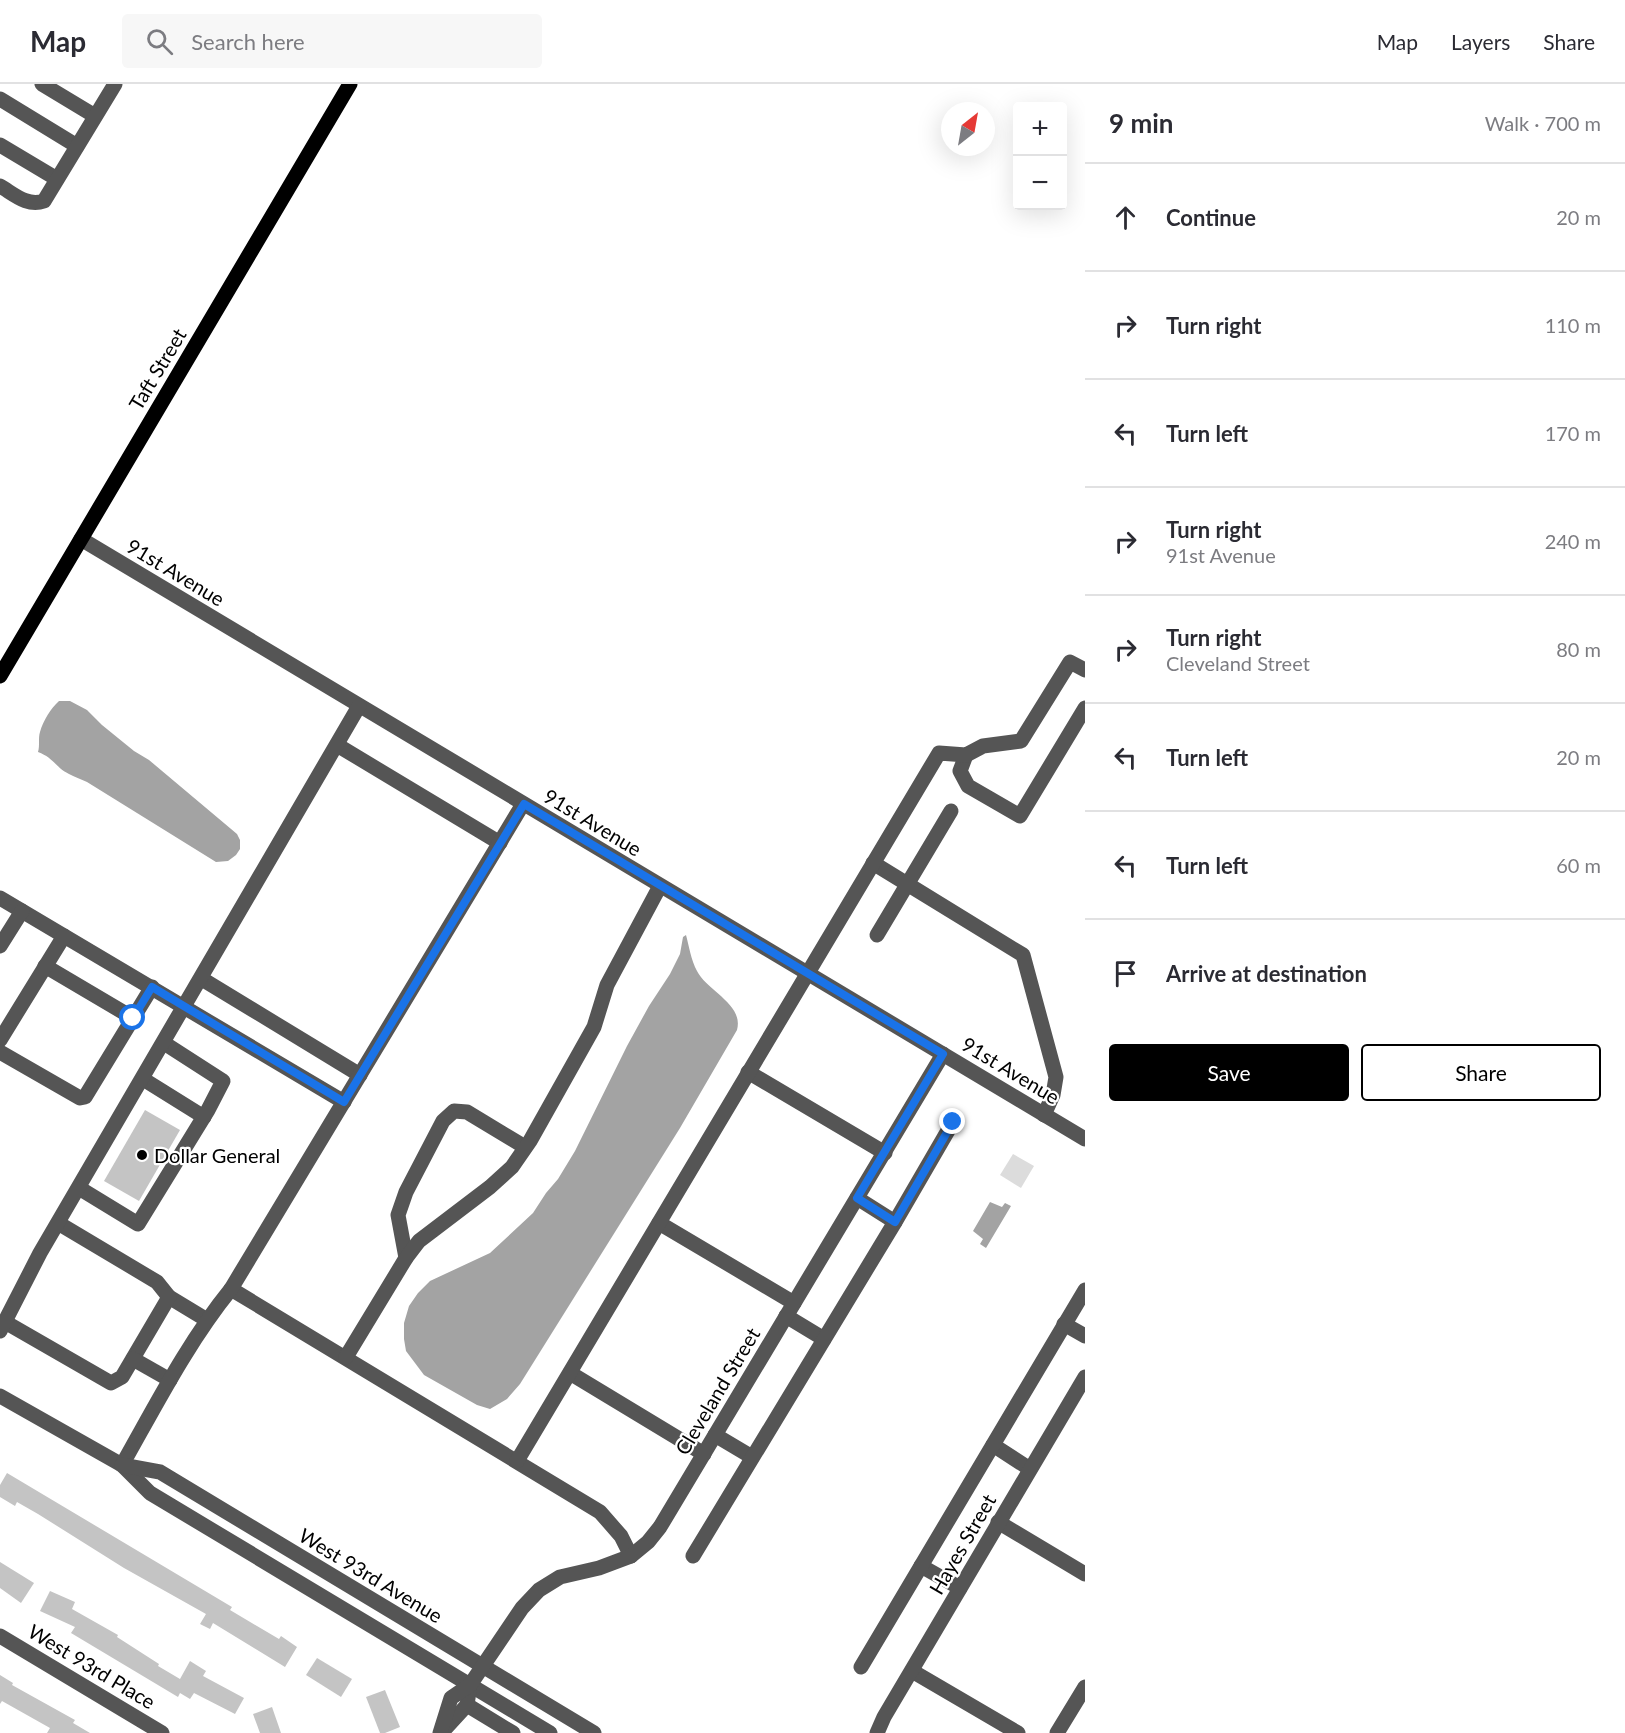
<!DOCTYPE html>
<meta charset="utf-8">
<style>
body{margin:0;font-family:Lato,sans-serif;background:#f7f7f7;color:#2b2b33}
.controls{position:absolute;right:18px;top:18px;display:grid;overflow:hidden;border-radius:6px;box-shadow:0 6px 24px #0002}
.controls button{width:54px;height:54px;display:grid;place-items:center;padding:0;border:0;border-bottom:2px solid #e1e1e2;background:#fff;color:#2b2b33;font:30px sans-serif}
.compass{position:absolute;left:941px;top:18px;width:54px;height:54px;border-radius:50%;background:#fff;box-shadow:0 6px 24px #0002;rotate:31deg}
.stop{position:absolute;width:18px;height:18px;margin:-14px;border:4px solid #1a73e8;border-radius:50%;background:#fff}
.stop.end{background:#1a73e8;border-color:#fff;box-shadow:0 2px 6px #0008}
.list{margin:0;padding:0;list-style:none}
h2{display:flex;justify-content:space-between;align-items:center;height:78px;margin:0;padding:0 24px;font-size:26px}
h2 small{font-size:20px;font-weight:400;color:#7c7c81}
.list li{display:grid;grid-template-columns:39px 1fr auto;gap:18px;align-items:center;box-sizing:border-box;height:108px;padding:0 24px;border-top:2px solid #e1e1e2}
.list b{display:block;font-size:22px;white-space:nowrap}
.list p{margin:0;font-size:20px;white-space:nowrap;color:#7c7c81}
.list em{font-size:20px;font-style:normal;color:#7c7c81}
.actions{display:flex;gap:12px;padding:18px 24px}
.actions a{flex:1;padding:14px 0;border:2px solid #000;border-radius:6px;text-align:center;font-size:21px;color:#000}
.actions .main{background:#000;color:#fff}
.icon{flex:none;width:33px;height:33px;fill:none;stroke:currentColor;stroke-width:2;stroke-linecap:round;stroke-linejoin:round}
.map{position:relative;flex:none;width:1085px;height:1649px;overflow:hidden}
header{display:flex;align-items:center;gap:36px;box-sizing:border-box;height:84px;padding:0 30px;background:#fff;border-bottom:2px solid #e1e1e2}
header strong{font-size:28px}
nav{display:flex;gap:33px;margin-inline-start:auto;font-size:21px}
.search{width:420px;height:54px;background:#f7f7f7;display:flex;align-items:center;gap:15px;box-sizing:border-box;padding:0 21px;border-radius:6px;color:#7c7c81;font-size:22px}
main{display:flex}
aside{flex:1;background:#fff}
.map>svg:first-child{display:block}
</style>
<header>
<strong>Map</strong>
<div class="search"><svg class="icon" aria-label="search" viewBox="0 0 24 24"><circle cx="10" cy="10" r="6"/><path d="M15 15l6 6"/></svg>Search here</div>
<nav><a>Map</a><a>Layers</a><a>Share</a></nav>
</header>
<main>
<div class="map">
<svg width="1085" height="1649" viewBox="0 0 1085 1649">
<rect width="100%" height="100%" fill="#fff"/>
<path fill="#dcdcdc" d="M1013,1070l21,12 -13,22 -21,-13z"/>
<g fill="#a3a3a3">
<path d="M59,617h11l17,9 15,15 32,26 15,9 88,74 3,6v9l-4,6 -8,6 -12,1 -129,-80c-6,-3 -13,-5 -18,-8 -14,-7 -15,-16 -31,-22 2,-7 0,-14 2,-20 3,-11 11,-24 19,-31z"/>
<path d="M686,851c3,11 5,25 11,36 10,20 47,33 40,59l-57,98 -160,256 -13,15 -17,10 -13,-4 -53,-30 -18,-24 -2,-12v-16l5,-17 9,-13 12,-12 60,-28 43,-40 13,-20 12,-14 17,-28 52,-105 22,-40 21,-32 10,-20 3,-17z"/>
<path d="M990,1118l12,5 3,-4 6,3 -25,42 -6,-4 3,-5 -10,-8z"/>
</g>
<g fill="#c4c4c4">
<path d="M145,1026l35,20 -41,71 -35,-20z"/>
<path d="M7,1389l225,134 -2,3 49,29 2,-3 16,11 -12,20 -72,-44 -3,6 -10,-5 6,-10 -82,-46 -86,-54 -21,-12 -2,4 -15,-9v-12z"/>
<path d="M0,1478l34,21 -13,20 -21,-15z"/>
<path d="M50,1507l25,11 -3,7 46,26 -1,2 42,27 -1,2 22,13 10,-18 16,10 -3,5 41,22 -9,16 -41,-21 -4,6 -10,-6 -2,4 -107,-64 4,-6 -35,-16z"/>
<path d="M317,1574l35,21 -11,18 -35,-22z"/>
<path d="M0,1591l13,8 -1,2 63,35 -2,3 17,10h-43l3,-5 -48,-27 -2,3z"/>
<path d="M385,1606l15,37 -15,6h-5l-14,-36z"/>
<path d="M272,1623l9,26h-21l-7,-19z"/>
</g>
<g fill="none" stroke-linecap="round" stroke-linejoin="round">
<g stroke="#555" stroke-width="15">
<path d="M42,0l53,32"/>
<path d="M0,15l77,47"/>
<path d="M0,61l57,34"/>
<path d="M0,102c14,8 27,21 44,15l71,-117"/>
<path d="M81,455l1004,600"/>
<path d="M337,661l163,98"/>
<path d="M966,671l-6,16 8,15 52,30 65,-108"/>
<path d="M873,779l150,92 33,122 -3,18 -9,20"/>
<path d="M0,814l344,204"/>
<path d="M877,851l74,-124"/>
<path d="M0,862l22,-35"/>
<path d="M45,882l88,52"/>
<path d="M202,895l158,96"/>
<path d="M0,956l64,-104"/>
<path d="M0,968l80,46 5,-1 67,-110"/>
<path d="M748,988l137,81"/>
<path d="M143,995l61,38"/>
<path d="M79,1104l59,36 70,-114 15,-29 -59,-38"/>
<path d="M857,1114l38,24"/>
<path d="M659,1139l135,80"/>
<path d="M406,1174l-8,-43 8,-23 37,-71 11,-10 13,1 58,35"/>
<path d="M231,1205l369,223 21,24 10,20"/>
<path d="M169,1213l38,23"/>
<path d="M786,1232l38,23"/>
<path d="M5,1238l106,61 11,-6 47,-80 -12,-15 -99,-59"/>
<path d="M1064,1240l21,12"/>
<path d="M0,1247l40,-78 319,-547"/>
<path d="M346,1273l60,-99 13,-17 71,-54 22,-20 18,-26 64,-114 13,-42 53,-99"/>
<path d="M133,1275l37,21"/>
<path d="M570,1289l134,81"/>
<path d="M0,1312l122,69 28,28 400,240"/>
<path d="M715,1351l37,22"/>
<path d="M993,1361l37,24"/>
<path d="M517,1377l422,-708 27,2 17,-9 38,-5 49,-79 15,8"/>
<path d="M122,1381c34,-60 66,-123 109,-176l292,-485"/>
<path d="M122,1381l38,7 434,261"/>
<path d="M998,1438l87,52"/>
<path d="M693,1472l202,-334 58,-100"/>
<path d="M921,1482l39,22"/>
<path d="M0,1552l162,97"/>
<path d="M861,1583l224,-377"/>
<path d="M912,1587l106,62"/>
<path d="M467,1621l46,28"/>
<path d="M444,1646l23,-25 3,-20"/>
<path d="M440,1649l11,-35 19,-13 52,-77 17,-18 21,-13 39,-9 32,-12 17,-14 12,-15 283,-473"/>
<path d="M877,1649l7,-16 201,-340"/>
<path d="M1057,1649l28,-46"/>
</g>
<path stroke="#000" stroke-width="15" d="M0,592l350,-592"/>
</g>
<g fill="none" stroke-linecap="round" stroke-linejoin="round">
<path stroke="#1a73e8" stroke-width="8" d="M133,934l19,-31 192,115 180,-298 419,250 -86,144 38,24 58,-100"/>
</g>
<circle fill="#000" stroke="#fff" stroke-width="2" cx="142" cy="1071" r="6"/>
<g text-anchor="middle" dominant-baseline="central" stroke-width="4.5" stroke-linejoin="round" paint-order="stroke">
<g font-size="20" fill="#000" stroke="#fff">
<text transform="translate(157 285) rotate(-59)">Taft Street</text>
<text transform="translate(176 488) rotate(31)">91st Avenue</text>
<text transform="translate(593 738) rotate(31)">91st Avenue</text>
<text transform="translate(1011 986) rotate(31)">91st Avenue</text>
<text transform="translate(717 1307) rotate(-59)">Cleveland Street</text>
<text transform="translate(962 1460) rotate(-60)">Hayes Street</text>
<text transform="translate(371 1491) rotate(31)">West 93rd Avenue</text>
<text transform="translate(92 1582) rotate(31)">West 93rd Place</text>
</g>
<g font-size="20" fill="#000" stroke="#fff" text-anchor="start">
<text x="154" y="1071">Dollar General</text>
</g>
</g>
</svg>
<div class="controls">
<button>+</button>
<button>−</button>
</div>
<svg class="compass" viewBox="-18 -18 36 36"><path d="M0-13l5 13h-10z" fill="#e53935"/><path d="M0 13l5-13h-10z" fill="#7c7c81"/></svg>
<div class="stop" style="left:133px;top:934px"></div>
<div class="stop end" style="left:953px;top:1038px"></div>
</div>
<aside>
<h2>9 min<small>Walk · 700 m</small></h2>
<ul class="list">
<li><svg class="icon" aria-label="ahead" viewBox="0 0 24 24"><path d="M12 20V5M6 11l6-6 6 6"/></svg><div><b>Continue</b></div><em>20 m</em></li>
<li><svg class="icon" aria-label="right" viewBox="0 0 24 24"><path d="M7 20v-9h11M14 6l5 5-5 5"/></svg><div><b>Turn right</b></div><em>110 m</em></li>
<li><svg class="icon" aria-label="left" viewBox="0 0 24 24"><path d="M17 20v-9H6M10 6l-5 5 5 5"/></svg><div><b>Turn left</b></div><em>170 m</em></li>
<li><svg class="icon" aria-label="right" viewBox="0 0 24 24"><path d="M7 20v-9h11M14 6l5 5-5 5"/></svg><div><b>Turn right</b><p>91st Avenue</p></div><em>240 m</em></li>
<li><svg class="icon" aria-label="right" viewBox="0 0 24 24"><path d="M7 20v-9h11M14 6l5 5-5 5"/></svg><div><b>Turn right</b><p>Cleveland Street</p></div><em>80 m</em></li>
<li><svg class="icon" aria-label="left" viewBox="0 0 24 24"><path d="M17 20v-9H6M10 6l-5 5 5 5"/></svg><div><b>Turn left</b></div><em>20 m</em></li>
<li><svg class="icon" aria-label="left" viewBox="0 0 24 24"><path d="M17 20v-9H6M10 6l-5 5 5 5"/></svg><div><b>Turn left</b></div><em>60 m</em></li>
<li><svg class="icon" aria-label="arrive" viewBox="0 0 24 24"><path d="M6 21V4h12l-3 4 3 4H6"/></svg><div><b>Arrive at destination</b></div></li>
</ul>
<div class="actions"><a class="main">Save</a><a>Share</a></div>
</aside>
</main>
